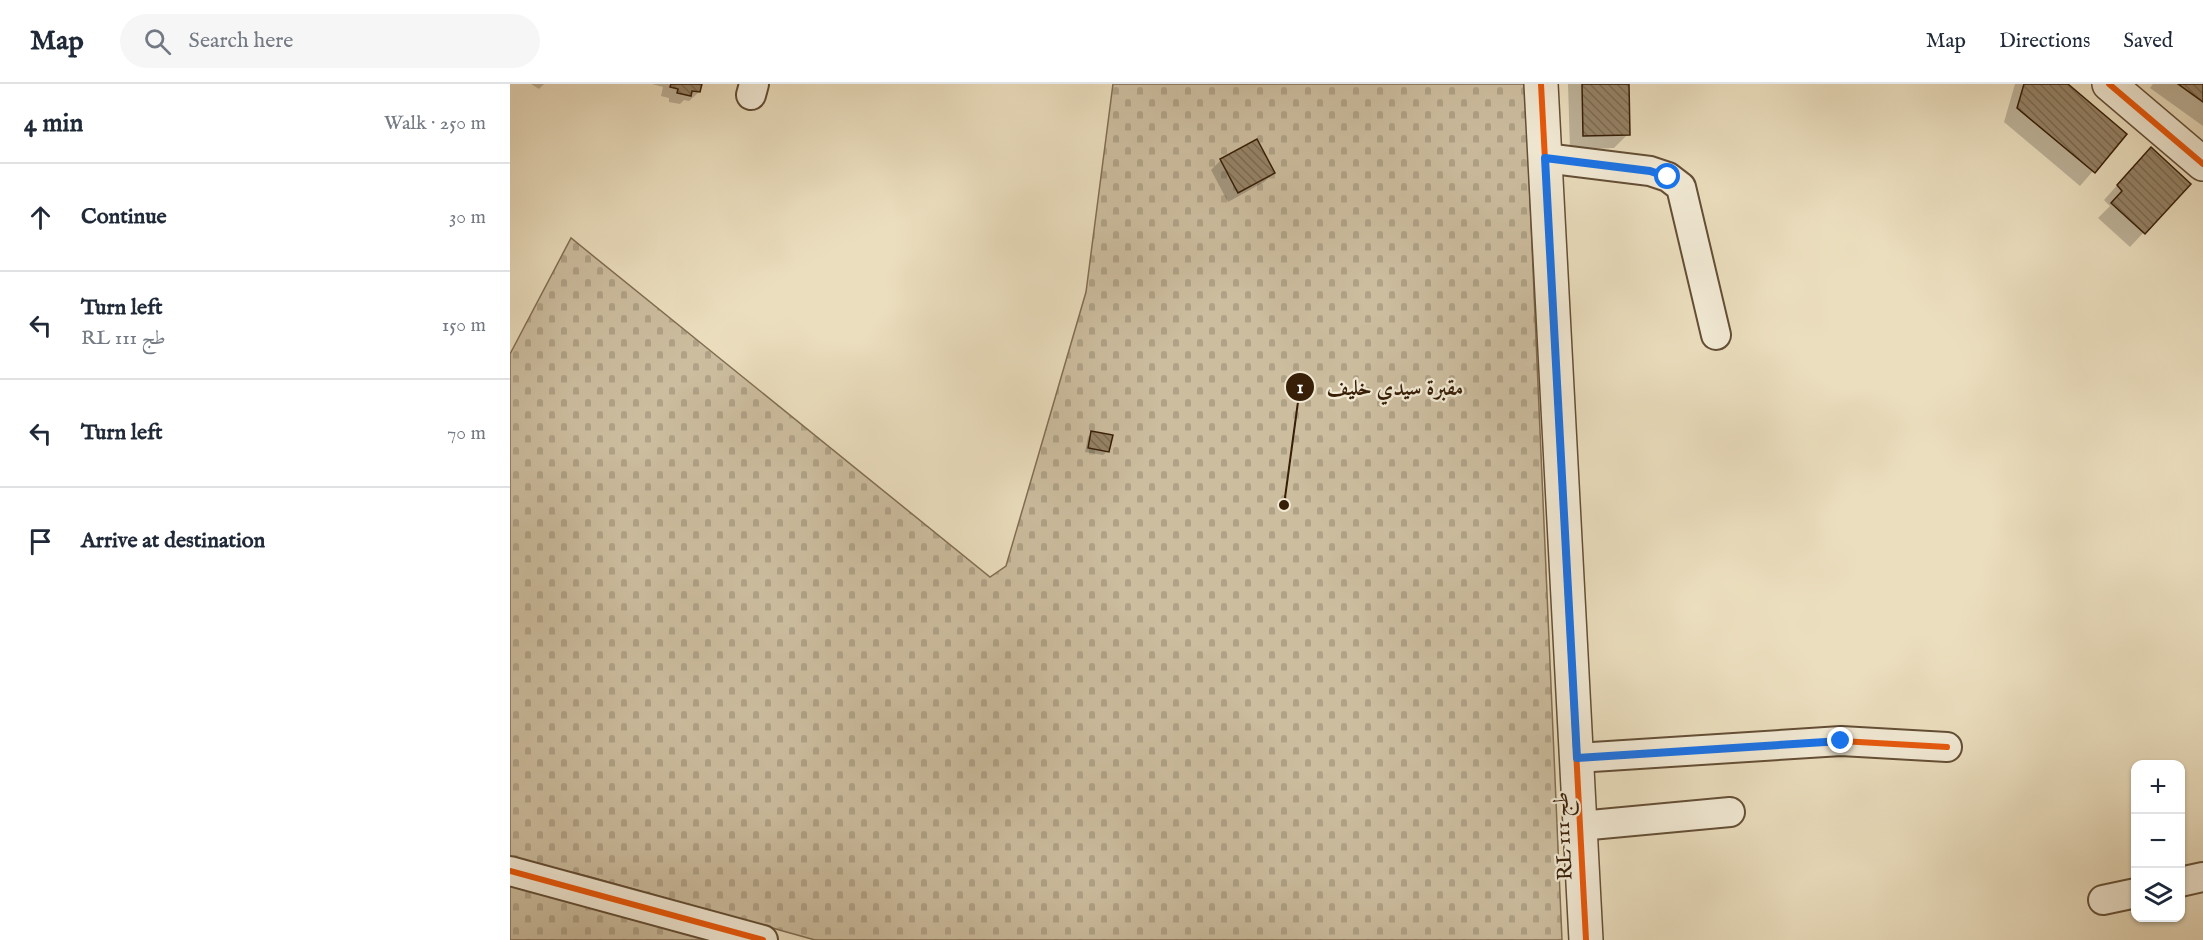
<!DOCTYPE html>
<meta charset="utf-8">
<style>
body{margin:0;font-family:"IM FELL English",Amiri,serif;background:#f6f6f7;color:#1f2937}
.controls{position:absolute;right:18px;bottom:18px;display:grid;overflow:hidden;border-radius:12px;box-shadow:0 2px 4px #0004}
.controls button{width:54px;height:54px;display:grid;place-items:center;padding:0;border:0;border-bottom:2px solid #e0e1e3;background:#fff;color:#1f2937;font:30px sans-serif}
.stop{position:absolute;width:18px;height:18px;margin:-14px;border:4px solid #1a73e8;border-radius:50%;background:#fff}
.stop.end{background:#1a73e8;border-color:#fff;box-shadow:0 2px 6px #0008}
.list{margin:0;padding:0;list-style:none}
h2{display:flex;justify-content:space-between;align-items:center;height:78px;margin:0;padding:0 24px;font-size:26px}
h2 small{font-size:20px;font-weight:400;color:#747a83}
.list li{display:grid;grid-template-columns:39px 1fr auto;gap:18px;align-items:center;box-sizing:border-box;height:108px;padding:0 24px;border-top:2px solid #e0e1e3}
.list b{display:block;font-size:22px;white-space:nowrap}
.list p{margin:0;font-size:20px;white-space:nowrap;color:#747a83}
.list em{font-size:20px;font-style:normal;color:#747a83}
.icon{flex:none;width:33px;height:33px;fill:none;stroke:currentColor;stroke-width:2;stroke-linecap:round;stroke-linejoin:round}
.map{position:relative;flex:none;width:1693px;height:856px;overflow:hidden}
header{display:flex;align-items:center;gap:36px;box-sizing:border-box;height:84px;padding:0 30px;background:#fff;border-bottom:2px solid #e0e1e3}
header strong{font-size:28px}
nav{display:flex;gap:33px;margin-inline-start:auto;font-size:21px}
.search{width:420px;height:54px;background:#f6f6f7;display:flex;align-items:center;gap:15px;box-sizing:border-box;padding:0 21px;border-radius:33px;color:#747a83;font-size:22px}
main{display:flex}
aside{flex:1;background:#fff}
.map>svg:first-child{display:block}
</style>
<header>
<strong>Map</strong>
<div class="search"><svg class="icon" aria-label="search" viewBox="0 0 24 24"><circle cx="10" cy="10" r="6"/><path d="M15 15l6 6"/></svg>Search here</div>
<nav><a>Map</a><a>Directions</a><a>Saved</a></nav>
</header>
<main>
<aside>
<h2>4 min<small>Walk · 250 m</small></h2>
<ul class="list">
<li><svg class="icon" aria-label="ahead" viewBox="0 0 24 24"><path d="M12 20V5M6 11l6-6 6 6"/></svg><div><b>Continue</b></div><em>30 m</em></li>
<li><svg class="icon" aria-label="left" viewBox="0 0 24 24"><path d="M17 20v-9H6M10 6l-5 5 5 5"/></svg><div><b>Turn left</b><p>RL طج 111</p></div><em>150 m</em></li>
<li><svg class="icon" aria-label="left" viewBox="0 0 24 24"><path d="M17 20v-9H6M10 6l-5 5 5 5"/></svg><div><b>Turn left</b></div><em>70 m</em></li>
<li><svg class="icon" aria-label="arrive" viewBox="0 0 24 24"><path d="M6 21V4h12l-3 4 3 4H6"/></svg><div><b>Arrive at destination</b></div></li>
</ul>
</aside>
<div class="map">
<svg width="1693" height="856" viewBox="0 0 1693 856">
<defs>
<pattern id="cemetery-stones" width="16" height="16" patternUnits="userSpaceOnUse" patternTransform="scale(1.5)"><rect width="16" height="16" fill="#ccbd9f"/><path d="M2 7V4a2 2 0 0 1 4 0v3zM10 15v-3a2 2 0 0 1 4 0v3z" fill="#b0a287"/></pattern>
<pattern id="building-back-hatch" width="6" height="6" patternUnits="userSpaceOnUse" patternTransform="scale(1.5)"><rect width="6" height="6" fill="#958266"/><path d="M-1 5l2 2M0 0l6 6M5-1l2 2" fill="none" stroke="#7a6a52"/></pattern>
</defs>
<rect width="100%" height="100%" fill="#ebdebe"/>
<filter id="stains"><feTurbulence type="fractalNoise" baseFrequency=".00333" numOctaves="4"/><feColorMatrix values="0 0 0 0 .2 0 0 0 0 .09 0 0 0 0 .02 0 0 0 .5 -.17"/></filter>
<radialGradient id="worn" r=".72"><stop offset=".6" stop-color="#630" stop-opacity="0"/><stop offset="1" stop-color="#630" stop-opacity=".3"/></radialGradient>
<g fill="url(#cemetery-stones)" stroke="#826e53" stroke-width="1.5">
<path d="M603,0h412l37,856h-747l-228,-64 -77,-18v-504l61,-116 419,339 16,-11 80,-274z"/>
<path d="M0,798l214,58h-214z"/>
</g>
<g fill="#0003">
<path d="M21,0h13l-5,5z"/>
<path d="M142,0h48l-1,8 -10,9 -5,-1 -4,4 -11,-2v-4l-8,-2 2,-9z"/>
<path d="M1058,0h60v50l-14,14 -44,2z"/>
<path d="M1505,0h51l59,50 -45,52 -76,-64z"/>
<path d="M1643,0h50v42l-53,-38z"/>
<path d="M746,57l18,32 -10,9 -36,20 -17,-32 9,-9z"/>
<path d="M1627,79l52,21 -59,63 -32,-29 12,-12 -6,-6z"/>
<path d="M582,349l16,18 -5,4 -18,-3 3,-15z"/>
</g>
<g fill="url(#building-back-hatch)" stroke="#371e07" stroke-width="1.5">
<path d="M161,0h31l-2,8 -8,-1 -1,5 -14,-3 1,-4 -8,-2z"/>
<path d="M1072,0h47l1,51 -47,1z"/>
<path d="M1514,0h44l59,50 -32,39 -78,-65z"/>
<path d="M1668,0h25v18z"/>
<path d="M747,55l18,34 -37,20 -18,-34z"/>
<path d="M1641,63l40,37 -46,50 -34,-31 11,-12 -5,-6z"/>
<path d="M581,347l22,4 -4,17 -21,-4z"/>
</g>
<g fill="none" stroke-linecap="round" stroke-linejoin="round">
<g stroke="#644e35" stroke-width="32">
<g id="minor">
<path d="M241,11l3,-11"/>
<path d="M1035,74l105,13 18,6 13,10 35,148"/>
<path d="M1067,674l264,-17 106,6"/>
<path d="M1070,742l150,-14"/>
<path d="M0,787l253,69"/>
<path d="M1670,798l23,-5"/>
<path d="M1593,816l33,-7"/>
</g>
</g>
<g stroke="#644e35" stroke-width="36">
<g id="tertiary">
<path d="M1031,0l45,856"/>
<path d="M1599,0l94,80"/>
</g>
</g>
<use href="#minor" stroke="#f2ead5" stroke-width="28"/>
<use href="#tertiary" stroke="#f2ead5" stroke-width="33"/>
<g stroke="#f2ead5" stroke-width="10">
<g id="cycleway">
<path d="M1031,0l45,856"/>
<path d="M1599,0l94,80"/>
<path d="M1067,674l264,-17 106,6"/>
<path d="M0,787l253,69"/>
</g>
</g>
<use href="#cycleway" stroke="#e8590c" stroke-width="6"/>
</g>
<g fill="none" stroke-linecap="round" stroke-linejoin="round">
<path stroke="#1a73e8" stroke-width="8" d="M1158,93l-18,-6 -105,-13 32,600 264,-17"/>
</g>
<g text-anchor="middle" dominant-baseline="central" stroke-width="4.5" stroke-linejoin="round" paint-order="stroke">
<g font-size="21" fill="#371e07" stroke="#f2ead5">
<text transform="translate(1054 752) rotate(-93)">RL طج 111</text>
</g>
</g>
<path fill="none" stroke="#371e07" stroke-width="2" d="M774 421L790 303"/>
<g fill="#371e07" stroke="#f2ead5" stroke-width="2">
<circle cx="774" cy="421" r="6"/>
<circle cx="790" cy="303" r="15"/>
</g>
<g font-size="18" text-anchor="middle" font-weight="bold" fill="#fff">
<text x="790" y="309">1</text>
</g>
<g font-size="22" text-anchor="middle" font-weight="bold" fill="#371e07" stroke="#f2ead5" stroke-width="4.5" stroke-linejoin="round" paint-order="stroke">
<text x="885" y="311">مقبرة سيدي خليف</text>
</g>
<rect width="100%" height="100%" filter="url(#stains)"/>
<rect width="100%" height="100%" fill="url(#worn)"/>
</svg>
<div class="controls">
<button>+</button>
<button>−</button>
<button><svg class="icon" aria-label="layers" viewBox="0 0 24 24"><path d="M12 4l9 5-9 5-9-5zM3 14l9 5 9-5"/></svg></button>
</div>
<div class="stop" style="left:1158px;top:93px"></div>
<div class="stop end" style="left:1331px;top:657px"></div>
</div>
</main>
